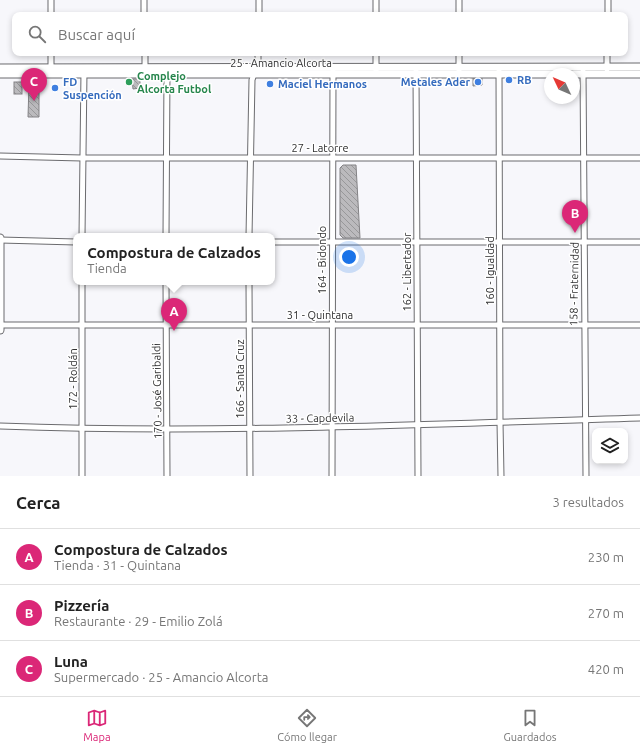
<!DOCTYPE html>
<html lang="es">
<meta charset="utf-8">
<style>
body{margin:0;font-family:Ubuntu,sans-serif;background:#f6f6f6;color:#222}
.controls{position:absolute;right:12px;bottom:12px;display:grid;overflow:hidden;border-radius:8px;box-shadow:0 2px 6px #0003}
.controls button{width:36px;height:36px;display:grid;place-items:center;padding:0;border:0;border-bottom:1px solid #e0e0e0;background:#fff;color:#222;font:20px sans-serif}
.compass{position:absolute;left:544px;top:68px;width:36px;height:36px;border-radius:50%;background:#fff;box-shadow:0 2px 6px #0003;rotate:314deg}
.you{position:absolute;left:349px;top:257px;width:14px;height:14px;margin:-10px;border:3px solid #fff;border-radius:50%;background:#1a73e8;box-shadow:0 0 0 6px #1a73e833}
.badge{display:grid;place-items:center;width:26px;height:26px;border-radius:50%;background:#db2777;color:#fff;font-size:13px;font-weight:700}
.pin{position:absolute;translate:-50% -33px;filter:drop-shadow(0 1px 2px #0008)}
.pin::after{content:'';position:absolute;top:21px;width:14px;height:12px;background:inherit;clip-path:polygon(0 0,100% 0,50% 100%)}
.popup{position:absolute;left:73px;top:233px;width:202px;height:52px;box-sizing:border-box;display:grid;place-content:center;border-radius:8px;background:#fff;filter:drop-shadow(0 1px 3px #0005);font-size:13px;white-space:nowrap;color:#767676}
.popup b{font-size:15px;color:#222}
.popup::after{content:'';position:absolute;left:50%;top:100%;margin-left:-8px;border:8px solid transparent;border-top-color:#fff}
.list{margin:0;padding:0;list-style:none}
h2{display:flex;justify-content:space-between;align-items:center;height:52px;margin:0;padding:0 16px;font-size:17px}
h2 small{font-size:13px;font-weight:400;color:#767676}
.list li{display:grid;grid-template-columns:26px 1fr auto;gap:12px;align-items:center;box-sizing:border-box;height:56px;padding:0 16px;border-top:1px solid #e0e0e0}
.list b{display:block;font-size:15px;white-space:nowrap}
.list p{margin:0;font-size:13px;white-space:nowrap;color:#767676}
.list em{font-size:13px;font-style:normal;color:#767676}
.icon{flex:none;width:22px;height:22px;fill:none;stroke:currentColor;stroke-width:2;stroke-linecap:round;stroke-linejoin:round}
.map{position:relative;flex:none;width:640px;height:476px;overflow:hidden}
.search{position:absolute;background:#fff;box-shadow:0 2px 6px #0003;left:12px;right:12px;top:12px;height:44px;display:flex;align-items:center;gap:10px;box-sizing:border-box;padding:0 14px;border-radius:8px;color:#767676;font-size:15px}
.sheet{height:220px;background:#fff}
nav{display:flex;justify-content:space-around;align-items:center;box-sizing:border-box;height:56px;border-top:1px solid #e0e0e0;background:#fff;font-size:11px;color:#767676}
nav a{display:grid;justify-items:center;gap:2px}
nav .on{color:#db2777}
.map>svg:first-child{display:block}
</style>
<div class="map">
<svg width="640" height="476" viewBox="0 0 640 476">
<defs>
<pattern id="building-back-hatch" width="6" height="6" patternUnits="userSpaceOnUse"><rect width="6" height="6" fill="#bbbabd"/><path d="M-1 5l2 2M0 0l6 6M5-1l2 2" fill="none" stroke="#98989a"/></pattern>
</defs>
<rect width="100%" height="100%" fill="#f7f7fb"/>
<g fill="url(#building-back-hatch)" stroke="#838285">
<path d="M473,78h9v7l-9,1z"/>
<path d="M132,79h8v9l-7,1z"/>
<rect x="14" y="82" width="8" height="12"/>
<path d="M29,84l10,1v32h-11z"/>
<path d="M343,165h13l4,73h-17l-3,-3v-67z"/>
</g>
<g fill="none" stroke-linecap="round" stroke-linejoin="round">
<g stroke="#6b6b6e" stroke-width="7">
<g id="street">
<path d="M144,0v15"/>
<path d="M459,0v15"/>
<path d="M51,15v-15"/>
<path d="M259,15v-15"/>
<path d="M376,15v-15"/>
<path d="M608,15v-15"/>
<path d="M145,53v18"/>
<path d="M459,53v17"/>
<path d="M607,69v-16"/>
<path d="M51,70v-17"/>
<path d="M376,71v-18"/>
<path d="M416,71l2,405"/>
<path d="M499,71l1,351 1,54"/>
<path d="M583,71l3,405"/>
<path d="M0,156l82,2h558"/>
<path d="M82,236l2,-165"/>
<path d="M166,236l1,-165"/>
<path d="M249,236l3,-156 6,-18v-9"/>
<path d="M0,240l76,2"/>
<path d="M272,242h368"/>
<path d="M82,282v194"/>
<path d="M166,282l1,194"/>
<path d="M249,282l1,194"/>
<path d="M0,325h640"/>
<path d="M0,426c213,8 427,-2 640,-8"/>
<path d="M332,476l1,-405"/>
</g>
</g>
<g stroke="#6b6b6e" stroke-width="9">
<g id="secondary">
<path d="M0,68l640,-1"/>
<path d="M0,74h562"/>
<path d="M574,74h66"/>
<path d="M0,238v92"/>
</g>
</g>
<use href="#street" stroke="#fff" stroke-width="5"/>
<use href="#secondary" stroke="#fff" stroke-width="7"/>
</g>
<g fill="#3f7fe0" stroke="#fff" stroke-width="1.5">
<circle cx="509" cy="80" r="4"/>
<circle cx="478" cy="82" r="4"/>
<circle cx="270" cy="84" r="4"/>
<circle cx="55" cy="88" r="4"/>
</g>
<circle fill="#2e9e5b" stroke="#fff" stroke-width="1.5" cx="129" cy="82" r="4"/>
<g text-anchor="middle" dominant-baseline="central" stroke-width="3" stroke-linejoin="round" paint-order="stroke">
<g font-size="11" fill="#2f2f30" stroke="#fff">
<text x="281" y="63">25 - Amancio Alcorta</text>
<text x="320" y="148">27 - Latorre</text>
<text transform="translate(322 260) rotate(-90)">164 - Bidondo</text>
<text transform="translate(490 271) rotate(-90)">160 - Igualdad</text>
<text transform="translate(407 272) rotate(-90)">162 - Libertador</text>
<text transform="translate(574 284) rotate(-89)">158 - Fraternidad</text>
<text x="320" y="315">31 - Quintana</text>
<text transform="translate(73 379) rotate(-90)">172 - Roldán</text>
<text transform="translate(240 379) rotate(-90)">166 - Santa Cruz</text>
<text transform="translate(157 391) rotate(-91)">170 - José Garibaldi</text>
<text transform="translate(320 418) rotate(-1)">33 - Capdevila</text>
</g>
<g font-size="11" font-weight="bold" fill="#27864d" stroke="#fff" text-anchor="start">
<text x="137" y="76">Complejo<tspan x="137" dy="13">Alcorta Futbol</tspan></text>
</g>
<g font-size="11" font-weight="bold" fill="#366cbe" stroke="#fff" text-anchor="start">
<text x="517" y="80">RB</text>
<text x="63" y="82">FD<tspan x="63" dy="13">Suspención</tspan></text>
<text x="470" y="82" text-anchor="end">Metales Ader</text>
<text x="278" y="84">Maciel Hermanos</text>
</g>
</g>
</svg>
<div class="controls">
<button><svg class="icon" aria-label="layers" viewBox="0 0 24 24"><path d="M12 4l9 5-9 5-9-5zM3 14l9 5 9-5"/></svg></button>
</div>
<svg class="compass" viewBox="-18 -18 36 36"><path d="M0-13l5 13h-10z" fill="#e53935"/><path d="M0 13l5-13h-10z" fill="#767676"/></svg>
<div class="you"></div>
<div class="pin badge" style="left:174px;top:331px">A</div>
<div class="popup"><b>Compostura de Calzados</b>Tienda</div>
<div class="pin badge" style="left:575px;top:233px">B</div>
<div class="pin badge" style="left:34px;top:101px">C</div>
<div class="search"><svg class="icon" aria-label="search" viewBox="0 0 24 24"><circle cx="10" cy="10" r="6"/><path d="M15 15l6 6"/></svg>Buscar aquí</div>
</div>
<section class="sheet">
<h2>Cerca<small>3 resultados</small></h2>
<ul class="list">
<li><span class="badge">A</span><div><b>Compostura de Calzados</b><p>Tienda · 31 - Quintana</p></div><em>230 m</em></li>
<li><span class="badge">B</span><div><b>Pizzería</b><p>Restaurante · 29 - Emilio Zolá</p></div><em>270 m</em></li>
<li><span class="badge">C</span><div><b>Luna</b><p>Supermercado · 25 - Amancio Alcorta</p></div><em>420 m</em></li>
</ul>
</section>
<nav>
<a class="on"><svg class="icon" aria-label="map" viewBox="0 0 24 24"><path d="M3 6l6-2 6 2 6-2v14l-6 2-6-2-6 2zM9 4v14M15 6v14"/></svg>Mapa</a>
<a><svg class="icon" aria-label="directions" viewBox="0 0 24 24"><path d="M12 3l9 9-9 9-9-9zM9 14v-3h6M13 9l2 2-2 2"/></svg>Cómo llegar</a>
<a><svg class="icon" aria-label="saved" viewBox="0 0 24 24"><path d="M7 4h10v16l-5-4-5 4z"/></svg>Guardados</a>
</nav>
